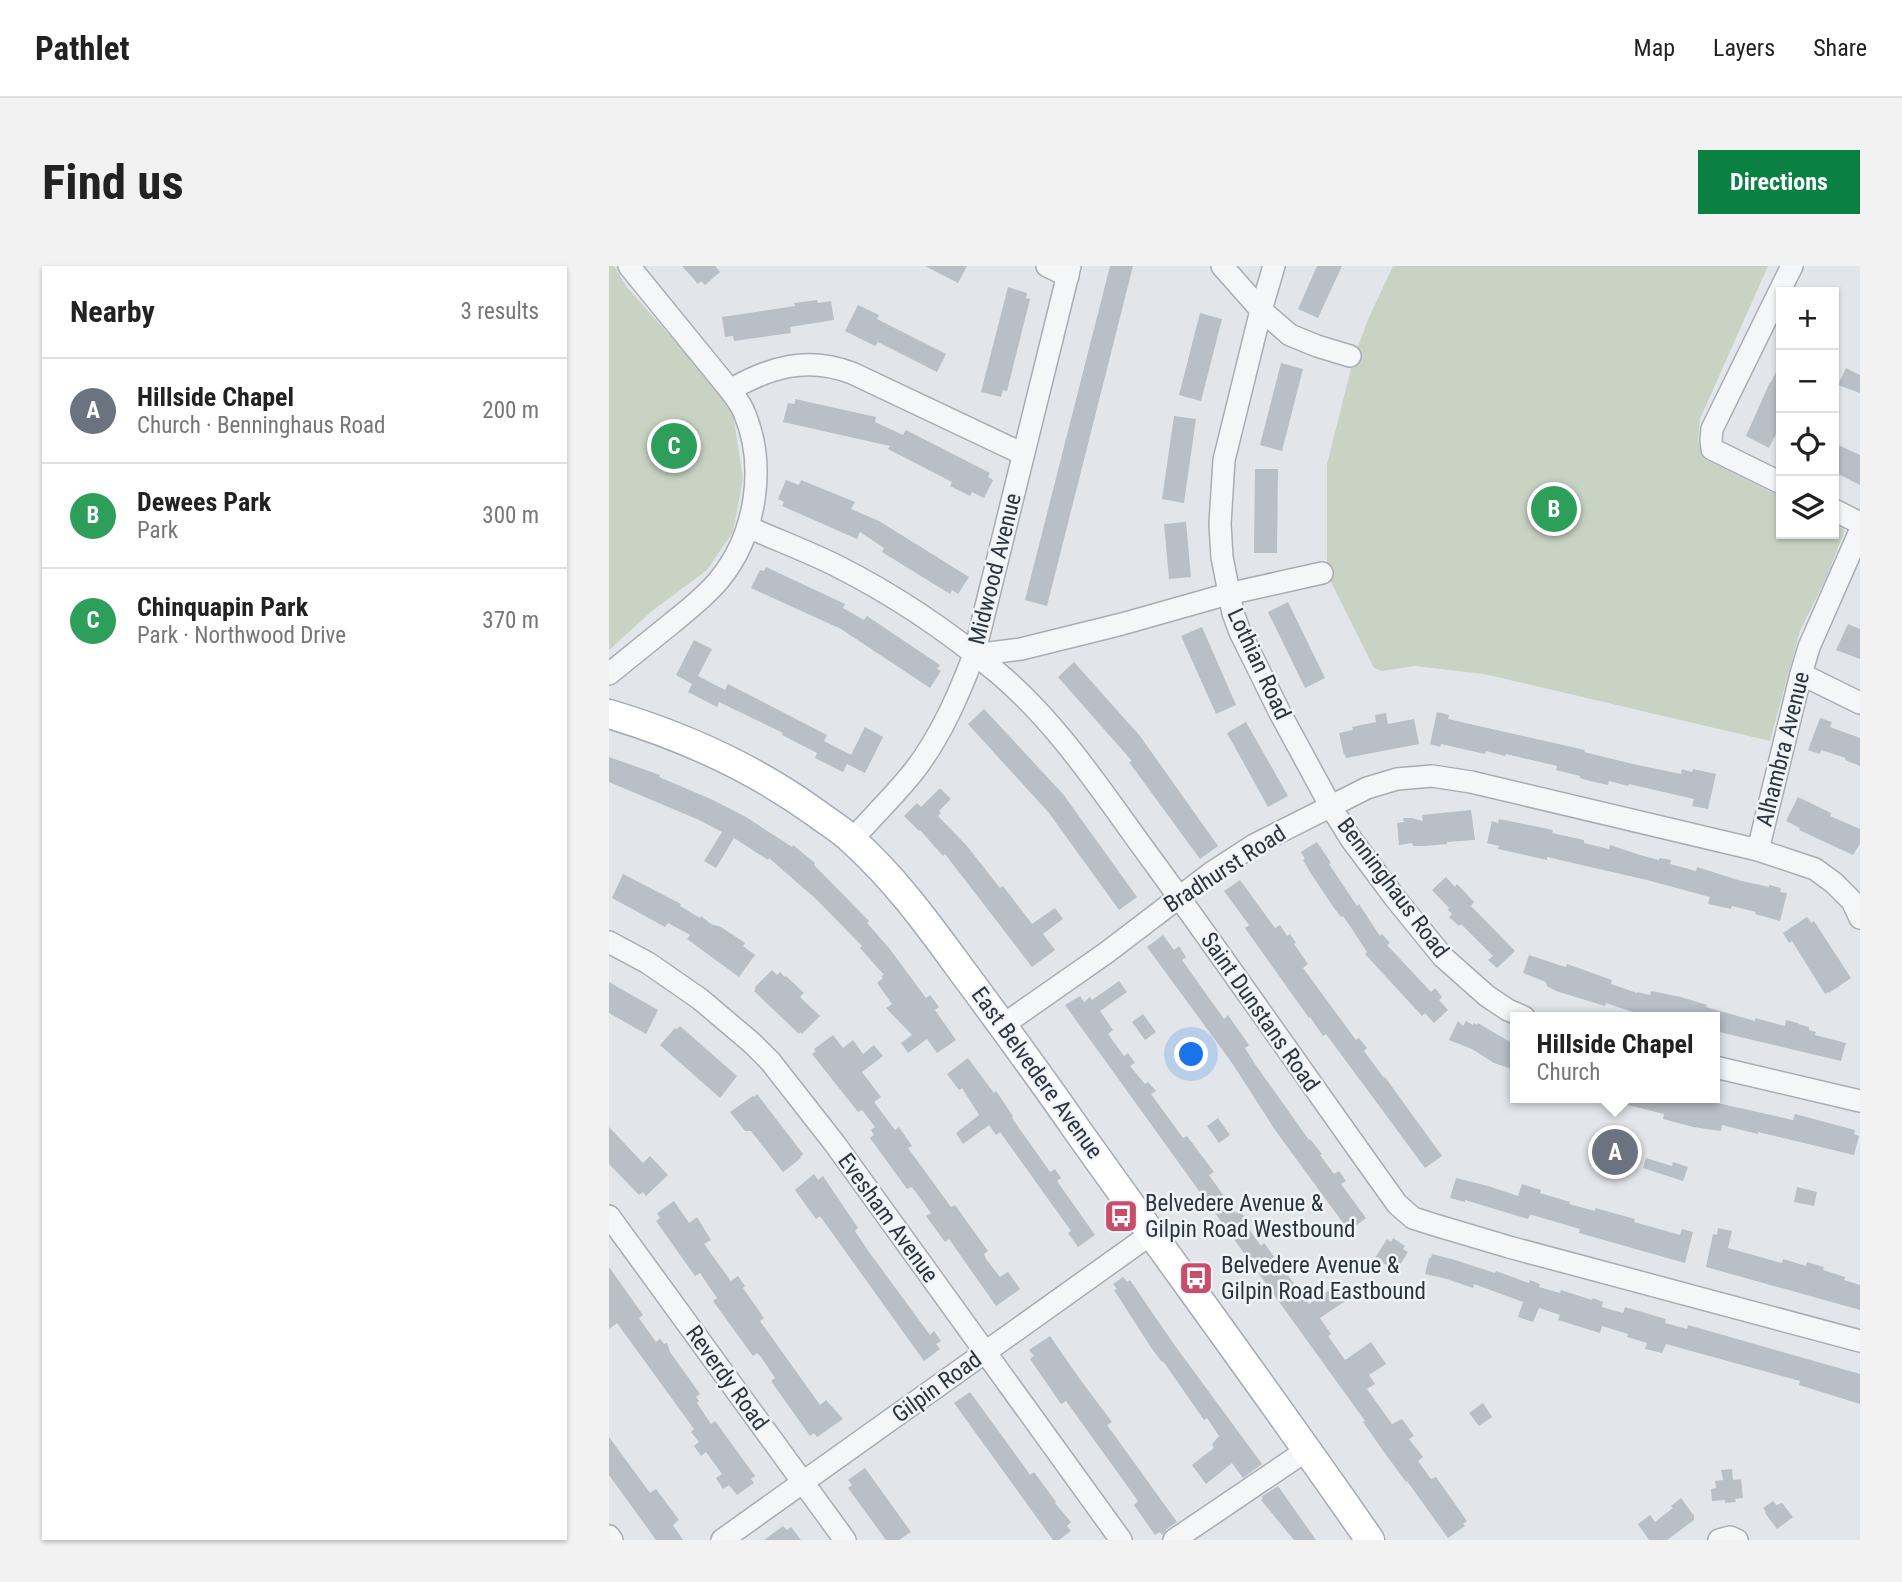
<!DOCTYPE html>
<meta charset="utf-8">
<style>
body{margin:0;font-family:"Roboto Condensed",sans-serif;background:#f2f2f2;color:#222}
.controls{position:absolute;right:21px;top:21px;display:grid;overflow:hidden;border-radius:0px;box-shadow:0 2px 5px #0004}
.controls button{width:63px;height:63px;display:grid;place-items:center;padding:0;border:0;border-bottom:2px solid #e0e0e0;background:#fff;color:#222;font:35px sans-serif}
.you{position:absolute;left:583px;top:789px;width:24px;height:24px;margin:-18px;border:5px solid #fff;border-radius:50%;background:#1a73e8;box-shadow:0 0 0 10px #1a73e833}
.badge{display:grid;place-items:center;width:46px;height:46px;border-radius:50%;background:#0b8043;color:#fff;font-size:23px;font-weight:700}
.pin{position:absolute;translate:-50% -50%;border:4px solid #fff;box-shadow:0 2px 7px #0006}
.popup{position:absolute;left:901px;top:746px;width:210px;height:91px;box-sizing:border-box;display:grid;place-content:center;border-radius:0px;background:#fff;filter:drop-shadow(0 2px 5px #0005);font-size:23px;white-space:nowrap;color:#767676}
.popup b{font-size:26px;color:#222}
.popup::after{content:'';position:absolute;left:50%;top:100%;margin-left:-14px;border:14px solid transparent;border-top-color:#fff}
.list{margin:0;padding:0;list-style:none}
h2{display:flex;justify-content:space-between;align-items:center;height:91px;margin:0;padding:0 28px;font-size:30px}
h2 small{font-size:23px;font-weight:400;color:#767676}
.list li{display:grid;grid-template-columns:46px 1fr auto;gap:21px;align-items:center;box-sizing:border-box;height:105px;padding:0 28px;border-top:2px solid #e0e0e0}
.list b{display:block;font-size:26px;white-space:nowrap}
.list p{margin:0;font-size:23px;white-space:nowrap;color:#767676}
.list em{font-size:23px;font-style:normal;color:#767676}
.icon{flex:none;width:38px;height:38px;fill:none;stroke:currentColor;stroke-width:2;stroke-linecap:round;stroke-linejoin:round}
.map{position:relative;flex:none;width:1251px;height:1274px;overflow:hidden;border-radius:0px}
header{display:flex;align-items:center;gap:42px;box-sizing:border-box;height:98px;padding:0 35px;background:#fff;border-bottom:2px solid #e0e0e0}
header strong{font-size:33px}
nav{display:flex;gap:38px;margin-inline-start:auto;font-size:24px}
.intro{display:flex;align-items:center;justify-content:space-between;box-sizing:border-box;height:168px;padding:0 42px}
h1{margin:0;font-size:49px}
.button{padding:18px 32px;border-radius:0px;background:#0b8043;color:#fff;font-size:24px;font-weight:700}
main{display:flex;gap:42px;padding:0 42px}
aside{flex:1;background:#fff;border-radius:0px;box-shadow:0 2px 5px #0004}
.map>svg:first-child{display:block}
</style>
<header>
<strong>Pathlet</strong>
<nav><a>Map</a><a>Layers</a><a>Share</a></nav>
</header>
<div class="intro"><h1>Find us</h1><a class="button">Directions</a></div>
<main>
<aside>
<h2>Nearby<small>3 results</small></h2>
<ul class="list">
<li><span class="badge" style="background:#6b7280">A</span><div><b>Hillside Chapel</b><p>Church · Benninghaus Road</p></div><em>200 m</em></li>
<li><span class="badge" style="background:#2e9e5b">B</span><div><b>Dewees Park</b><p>Park</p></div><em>300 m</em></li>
<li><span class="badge" style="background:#2e9e5b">C</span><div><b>Chinquapin Park</b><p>Park · Northwood Drive</p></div><em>370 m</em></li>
</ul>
</aside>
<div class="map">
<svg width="1251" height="1274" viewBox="0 0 1251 1274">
<rect width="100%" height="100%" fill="#e2e6ea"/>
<g fill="#c9d3c3">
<path d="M0,0h5l12,20 85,96 22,32 10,65 -10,53 -26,38 -55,41 -43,39z"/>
<path d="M784,0h375l-68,153 -2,22 9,19 74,37v37h53v-11l11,7 -18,46 -27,55 -30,110 -286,-67 -69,-8 -33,5 -8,-3 -47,-94v-110l27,-107 15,-40z"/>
</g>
<g fill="#b9bfc6">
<path d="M73,0h33l5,6 -15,13 -4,-4 -3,3z"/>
<path d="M316,0h42l-9,17z"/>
<path d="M501,0h23l-86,340 -22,-6z"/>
<path d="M708,0h25l-24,52 -20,-9z"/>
<path d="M399,21l19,6 -1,5 4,1 -23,92 -4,-1 -2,7 -20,-5z"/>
<path d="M208,34l1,3 13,-2 3,19 -44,7 1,6 -57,8 -1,-5 -8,1 -3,-20 73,-11 -1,-3z"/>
<path d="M249,39l21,10 -2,4 69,35 -9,18 -59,-30 -3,4 -30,-15z"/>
<path d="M591,47l22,6 -21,82 -22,-6z"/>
<path d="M1172,96v62l-12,24 -23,-12 24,-54h1z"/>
<path d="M672,97l22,6 -21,82 -22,-6z"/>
<path d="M1237,102l14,7v18l-22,-8z"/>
<path d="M186,133l81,18 -1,5 28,13 3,-5 84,43 -2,4 5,3 -9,18 -12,-6 -2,4 -20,-10 2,-4 -64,-33 2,-3 -107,-24 5,-19 7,1z"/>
<path d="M565,150l22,3 -12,84 -22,-4z"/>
<path d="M1225,177l26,12v30l-26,-13z"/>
<path d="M646,203h23l-1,84h-23z"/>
<path d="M177,214l13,5 2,-5 54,22 -4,7 28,12 90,56 -11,17 -6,-4 -2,4 -68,-42 2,-4 -24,-16 -3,7 -75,-33 2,-4 -6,-3z"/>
<path d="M577,256l5,55 -22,2 -5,-55z"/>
<path d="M157,301l79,37 -2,4 21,12 3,-4 73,49 -3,4 4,2 -11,17 -89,-59 -90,-41 9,-18 4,1z"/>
<path d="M679,336l37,76 -20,10 -37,-76z"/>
<path d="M1239,358l12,5v30l-24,-9z"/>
<path d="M593,361l34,78 -20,9 -35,-78z"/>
<path d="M85,374l18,9 -14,27 27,14 3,-6 99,51 -3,6 27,14 14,-28 18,10 -18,36 -18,-9 -4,8 -28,-14 2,-5 -35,-18 1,-2 -64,-31 -2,5 -29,-15 4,-8 -16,-9z"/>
<path d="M465,396l66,74 78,110 -18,13 -71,-97 3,-1 -74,-84z"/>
<path d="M375,443l79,85 74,103 -18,13 -70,-97 -81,-89z"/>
<path d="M828,446l12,3 -1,4 137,31 -1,2 49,12 48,10 1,-5 10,3 1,-3 23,5 -8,35 -16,-3 2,-7 -65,-15 -1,2 -19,-5 -1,4 -18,-4 -10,-3v-2l-24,-6 1,-4 -51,-12 -1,2 -19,-5 -1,3 -44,-10 -1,3 -10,-3z"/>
<path d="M777,447l2,11 26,-5 5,25 -73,14 -1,-4 -1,1 -5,-22 14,-3 -1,-3 24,-5 -1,-7z"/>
<path d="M1211,452l12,4 -2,5 30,11v28l-15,-6 1,-2 -25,-8 -1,4 -12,-4z"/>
<path d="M637,456l42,74 -20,11 -41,-74z"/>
<path d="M0,491l51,18 -1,2 54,23 33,17 46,30 1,-2 22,18 -1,2 55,56 -2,2 22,25 37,50 4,-3 9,12 -4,3 21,30 -19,13 -10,-14 -19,14 -7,-10 11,-8 -26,-27 6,-4 -15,-21 6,-5 -2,-2 3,-1 -24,-27 2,-2 -46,-47 -47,-41 -1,2 -34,-22 -18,30 -12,-7 18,-29 -23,-12 -90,-38z"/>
<path d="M330,523h2l9,9v2l-11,11 2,2 -3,3 29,30 33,42 3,-2 29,38 23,-16 8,11 -20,15 12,16 -23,17 -87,-113 -2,2 -23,-26 -1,1 -15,-15 13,-13 4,4z"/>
<path d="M1189,531l33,16 -1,3 30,13v15l-7,11 -54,-25 1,-2 -14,-7z"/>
<path d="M862,544l4,30 -28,2v2l-22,2h-12l-1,-3 -13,2 -2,-22 7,-1 -1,-4h9l11,3 -1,-6z"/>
<path d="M890,553l54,11 -1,3 32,7v3l25,6 1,-4 30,10 19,5v-2l12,2 -1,4 15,4 11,3 1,-4 41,13 31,7v-2l12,3 -1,4 7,1 -7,28 -25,-7 1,-2 -24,-6 -1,3 -23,-5 2,-7 -63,-17 -100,-23v3l-49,-11 1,-3 -12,-3 5,-22 6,2z"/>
<path d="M708,576l14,21 -2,1 28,42 2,-2 21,32 2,-2 8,9 -3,2 44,47 4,-4 7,9 -3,3 9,10 -14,13 -9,-10 -3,3 -57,-62 2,-2 -2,-3 -15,-23 -7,-10 -2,1 -7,-9 -22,-33 -9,-15 2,-1 -4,-7z"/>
<path d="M14,608l58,30 -1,2 20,12 1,-2 10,8 10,3 24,16 -2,3 12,9 -16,22 -52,-38 3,-4 -22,-12 -3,4 -53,-29z"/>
<path d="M837,611l9,10 2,-3 17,18 -3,4 44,45 -18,17 -9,-8 5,-4 -32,-32 -2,2 -10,-9 3,-3 -4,-4 1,-2 -17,-18z"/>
<path d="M631,614l35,48 5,-3 7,11 3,-2 6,9 -2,1 14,20 -5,4 53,72 3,-2 8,10 -3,3 20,27 1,-1 57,79 -17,12 -99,-134 -3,2 -13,-19 -1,1 -64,-90 4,-3 -25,-34z"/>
<path d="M1198,651l4,6 3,-2 37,57 -22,15 -1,-1 -3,2 -33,-53 -3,2 -6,-10z"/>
<path d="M554,669l11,15 5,-4 7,11 -4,3 42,59 4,-4 21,30 -4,3 10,16 54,76 1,-1 12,15 -2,1 14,19 5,-3 7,10 -5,3 25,34 -17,13 -74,-101 -43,-67 -85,-116z"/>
<path d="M920,689l30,10 7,2 1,-3 45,16 -1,4 26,9v-1l13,3 1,-4 30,6 26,8 -1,2 49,14v-3l30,8 1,-6 12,3v1l11,3v3l7,2 -1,3 31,8 -5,18 -126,-30v-14h-72l-11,-2 1,-3 -27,-9 -1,3 -49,-15 -9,-5 -1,-4 -23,-9z"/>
<path d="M163,704l5,5 3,-3 5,5 1,-1 18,17 -4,4 20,19 -18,18 -1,-2 -2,2 -45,-43 2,-2 -2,-1z"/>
<path d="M510,715l8,11 -27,19 13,19 -5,4 16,22 4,-3 7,10 -5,3 15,18 3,-2 8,9 -5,3 32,44 4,-2 27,36 -5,3 27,38 4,-2 7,9 -3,2 17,24 3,-3 45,61 28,-19 10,15 -27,18 11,16 -3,2 17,24 26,-18 15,22 -17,11 6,9 -8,5 25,35 10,-5 12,17 -5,3 14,18 -5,4 13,18 5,-2 31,44 -4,3 2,2 -17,12 -41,-57 -1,1 -22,-30 -21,-30 2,-1 -300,-416 15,-9 4,6 6,-5 2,3z"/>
<path d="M0,716l49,28 -12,24 -37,-21z"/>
<path d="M534,748l13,18 -11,8 -13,-18z"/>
<path d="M849,755l5,5 3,-5 7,4 1,-2 3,2 1,-2 37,22v25l-21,-7 -22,-14 -23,-9z"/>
<path d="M71,760l57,50 -17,22 -60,-53 15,-17 2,1z"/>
<path d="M224,769l10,13 10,-8 10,14 11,-9 9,11 -21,16 19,25 -7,5 21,28 4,-3 13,19 -4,2 43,59 4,-2 10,14 23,32 -4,3 2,5 14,18 8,-5 12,17 -24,17 -47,-67 -4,3 -19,-26 5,-3 -16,-22 -4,-4 -4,2 -37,-51 4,-3 -3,-5 4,-3 -13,-17 -4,2 -46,-58 4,-3 -2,-2z"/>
<path d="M359,792l26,35 2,-2 17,25 -1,2 34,48 4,6 5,-3 6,9 -4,3 38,54 -17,12 -10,-14 3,-2 -71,-99 -4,3 -7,-10 -26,19 -7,-11 23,-18 -17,-27 -3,2 -12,-16z"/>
<path d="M148,828l46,60 -3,3 1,1 -18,14 -32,-41h-6l-15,-19 23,-16 1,1z"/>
<path d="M1007,832h79l98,22 2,-6 60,16 -1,4 5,2 -5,19 -96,-23v2l-36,-9 -1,6 -28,-4 -30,-8 1,-5 -48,-12z"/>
<path d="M609,852l12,17 -11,8 -12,-17z"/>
<path d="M0,861l34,36 7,-7 18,19 -22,21 -3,-4 -4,3 -30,-31z"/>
<path d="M990,879l14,4 -6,19 -14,-4z"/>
<path d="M1037,892l26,8 1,-4 15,5 -5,14 -40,-13z"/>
<path d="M205,908l4,6 5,-4 35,52 -3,3 14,21 61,83 4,-4 7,10 -5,3 4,5 -16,12 -104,-145 -4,3 -21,-29z"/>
<path d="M847,912l32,8 30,10 4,-12 19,6 -1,3 30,9 -1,2 26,7v-3l40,11 -1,3 46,13 2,-6 11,3 -8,31 -106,-30 1,-4 -48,-14h-2l-2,4 -63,-19v2l-15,-4z"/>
<path d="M1188,921l20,5 -3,14 -20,-4z"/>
<path d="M65,935l15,22 8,-6 14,23 -7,4 8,11 19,26 7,-5 7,10 -2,2 21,30 -4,3 60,84 6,-5 17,19 -26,18 -3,-4 -4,3 -39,-55 4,-3 -14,-21 -4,-4 -4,3 -40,-55 4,-3 -9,-13 -8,-12 -5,3 -39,-55 4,-3 -3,-5z"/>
<path d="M1109,962l14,3 -4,17 54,15 1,-4 23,7 1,-4 17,5 -1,3 22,7 -1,3 16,5v25l-154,-43 7,-33 4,1z"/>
<path d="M784,972l12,8 -2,3 5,3 -12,19 -21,-13 12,-19 4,3z"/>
<path d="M823,988l23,6 40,13 1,-2 33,12 1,-3 10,4 -1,3 21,6 1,-3 31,10 1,-2 10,4 -1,5 21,6 2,-6 41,12 -1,4 22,6 1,-4 172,49v30l-61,-19 1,-4 -134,-37 -4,9 -17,-4 2,-6 -20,-6 1,-3 -26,-8 -2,7 -42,-13 2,-5 -21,-7 -6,14 -15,-5 5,-15 -49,-18 -1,4 -26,-9 -22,-5 4,-16h2z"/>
<path d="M0,1001l34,48 -4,3 17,24 4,-3 4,5 3,-1 3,9 30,42 -4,3 3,4 -2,2 14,21 4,-3 40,55 -4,3 3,4 -17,12 -8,-10 -6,4 -7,-11 6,-4 -16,-22 -5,4 -7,-10 5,-4 -8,-10 3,-3 -77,-106 -8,6z"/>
<path d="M514,1011l4,5 3,-2 43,63 89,121 -19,14 -11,-15 -26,21 -14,-19 22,-17 -2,-4 7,-8 -12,-18 -3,2 -41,-59 -1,1 -10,-13 -38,-59 3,-1 -4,-5z"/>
<path d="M441,1070l29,42 33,44 -5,3 70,97 -10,7 -5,6 -2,-3 -5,3 -21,-30 4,-4 -10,-14 -62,-86 -5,3 -31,-45 4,-3 -5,-6z"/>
<path d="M361,1126l56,77 4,6 4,-3 22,30 -1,1 16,19 -4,4 4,5 -12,9h-6l-99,-137z"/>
<path d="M874,1137l9,14 -13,9 -10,-13z"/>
<path d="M0,1171l41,56 6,-4 23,31 -6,5 10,15h-27l-47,-65z"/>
<path d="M256,1202l46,64 -12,8h-13l-38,-52 4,-3 -4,-5z"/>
<path d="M1123,1203l1,11 8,-1 2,19 -8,1 1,3 -11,1v-3l-13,1 -1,-12 5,-1 -1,-7 8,-1 -2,-10z"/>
<path d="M669,1220l21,30 17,24h-22l-33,-40 2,-2 -2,-1z"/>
<path d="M1072,1232l13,18v4l-27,20h-18l-11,-16 12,-9 5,7 18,-14 -2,-2z"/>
<path d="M1164,1235l3,4 6,-2 11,14 -16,12 -12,-16 1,-1 -3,-4z"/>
<path d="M174,1260l4,4 4,-3 10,13h-37z"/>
</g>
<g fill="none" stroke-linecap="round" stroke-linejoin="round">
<g stroke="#a7adb4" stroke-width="24">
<g id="minor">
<path d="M438,0l21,10"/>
<path d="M613,0l39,44 29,25 27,11 33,10"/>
<path d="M665,0l-13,44 -37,150 -4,64 2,33 11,56 7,19 40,81 51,94 20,32 44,59 48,59 44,39 21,14 16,7"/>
<path d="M121,124c40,-23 77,-34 122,-17l171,81"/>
<path d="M1172,217l-69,-34 -1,-9 1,-11 80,-163"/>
<path d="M1225,244l26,13"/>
<path d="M139,261c29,13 59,24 87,38 58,29 113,66 163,108 63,53 108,125 157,191 82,113 161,227 242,340l16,14 22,7 74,22 351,94"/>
<path d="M365,389l47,-6 101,-25 106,-30 94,-21"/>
<path d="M0,408c21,-17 42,-34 63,-51 16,-13 34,-27 47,-43 37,-45 48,-114 25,-168 -3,-8 -9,-15 -14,-22l-101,-124"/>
<path d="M1192,408l59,29"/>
<path d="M243,574c20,-23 43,-45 62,-69 27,-35 44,-75 60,-116l96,-389"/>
<path d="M1149,584l43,-176 8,-27 51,-116"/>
<path d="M0,676l39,21 52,36 52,44 18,18 65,83 286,396"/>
<path d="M394,759l103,-72 105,-80 43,-28 113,-57 30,-9 35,-3 39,6 287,68 57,19 19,14 18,18 8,17"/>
<path d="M1106,801l145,34"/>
<path d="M0,950l236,324"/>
<path d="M0,1270l3,4"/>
<path d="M113,1274l429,-306"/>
<path d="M565,1274l133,-90"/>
<path d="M1110,1274l11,-3 7,3"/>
</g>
</g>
<g stroke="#a2abb5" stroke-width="31">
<path id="major" d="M0,448c74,22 145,54 207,99 12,9 26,17 37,28 40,36 72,79 104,123 40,54 80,108 118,163 98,138 199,274 295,413"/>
</g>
<use href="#minor" stroke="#f4f6f8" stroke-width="21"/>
<use href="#major" stroke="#fff" stroke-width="28"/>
</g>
<defs>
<g id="bus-square" transform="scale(1.75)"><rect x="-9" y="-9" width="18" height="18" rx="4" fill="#c74e6b" stroke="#f1f4f7"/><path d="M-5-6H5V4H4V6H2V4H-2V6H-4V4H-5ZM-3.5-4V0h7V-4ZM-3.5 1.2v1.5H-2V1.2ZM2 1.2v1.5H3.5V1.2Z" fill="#fff"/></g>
</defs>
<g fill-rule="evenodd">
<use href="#bus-square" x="512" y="950"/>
<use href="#bus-square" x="587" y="1012"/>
</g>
<g text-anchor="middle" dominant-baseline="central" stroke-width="5" stroke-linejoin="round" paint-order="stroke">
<g font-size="23" fill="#2b3541" stroke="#f1f4f7">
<text transform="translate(386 303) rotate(-76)">Midwood Avenue</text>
<text transform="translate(650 398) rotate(65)">Lothian Road</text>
<text transform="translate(1174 483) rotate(-76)">Alhambra Avenue</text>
<text transform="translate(616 603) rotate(-33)">Bradhurst Road</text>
<text transform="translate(784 622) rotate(53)">Benninghaus Road</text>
<text transform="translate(651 746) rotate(55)">Saint Dunstans Road</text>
<text transform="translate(428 807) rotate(54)">East Belvedere Avenue</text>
<text transform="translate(279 952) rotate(54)">Evesham Avenue</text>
<text transform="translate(118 1112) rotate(54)">Reverdy Road</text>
<text transform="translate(328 1121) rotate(-36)">Gilpin Road</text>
</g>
<g font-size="23" fill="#2b3541" stroke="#f1f4f7" text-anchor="start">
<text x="536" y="937">Belvedere Avenue &amp;<tspan x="536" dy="26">Gilpin Road Westbound</tspan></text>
<text x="612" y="999">Belvedere Avenue &amp;<tspan x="612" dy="26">Gilpin Road Eastbound</tspan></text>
</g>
</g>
</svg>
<div class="controls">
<button>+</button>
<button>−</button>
<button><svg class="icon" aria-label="locate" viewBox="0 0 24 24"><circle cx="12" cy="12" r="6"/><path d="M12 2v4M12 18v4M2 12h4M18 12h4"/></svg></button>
<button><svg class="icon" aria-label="layers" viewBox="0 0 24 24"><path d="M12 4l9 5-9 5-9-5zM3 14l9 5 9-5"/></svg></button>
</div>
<div class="you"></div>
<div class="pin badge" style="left:1006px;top:886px;background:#6b7280">A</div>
<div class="popup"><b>Hillside Chapel</b>Church</div>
<div class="pin badge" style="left:945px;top:243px;background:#2e9e5b">B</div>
<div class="pin badge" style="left:65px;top:180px;background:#2e9e5b">C</div>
</div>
</main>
